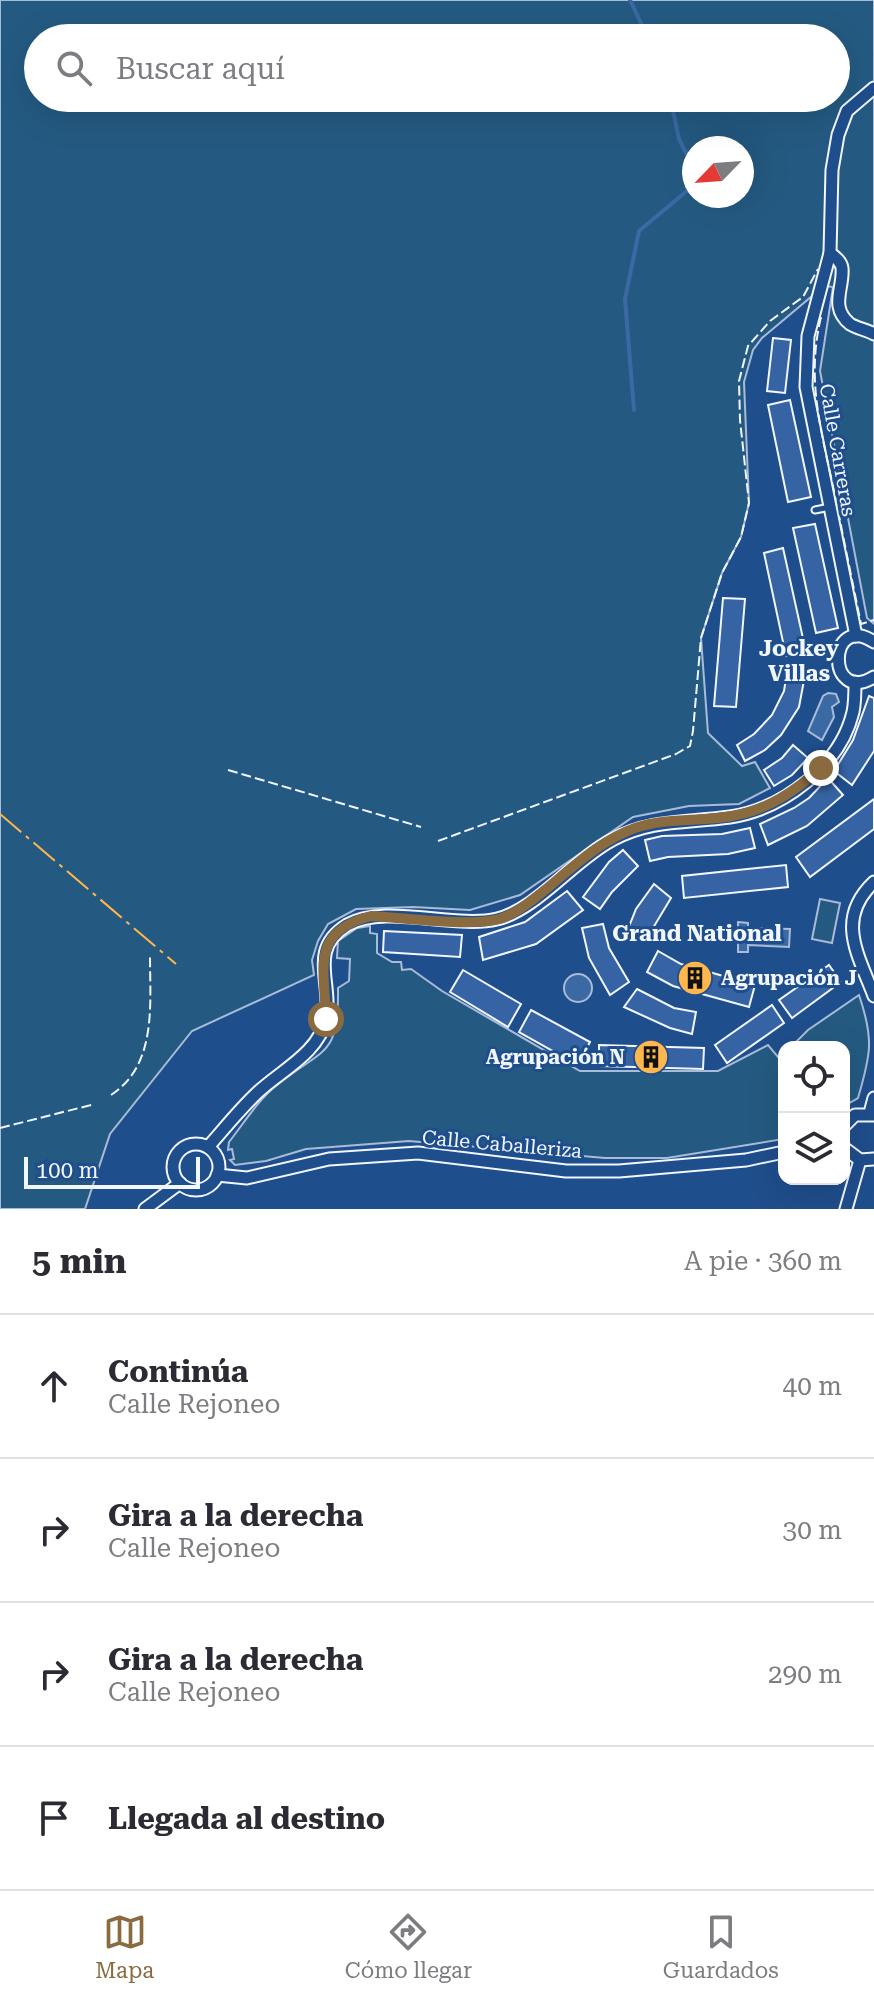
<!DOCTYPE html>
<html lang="es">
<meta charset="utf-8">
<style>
body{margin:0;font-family:"Roboto Serif",serif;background:#f7f7f7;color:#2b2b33}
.controls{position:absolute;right:24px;bottom:24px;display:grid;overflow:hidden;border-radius:16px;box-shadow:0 8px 32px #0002}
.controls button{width:72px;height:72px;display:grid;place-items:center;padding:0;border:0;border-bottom:2px solid #e1e1e2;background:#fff;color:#2b2b33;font:40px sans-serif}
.compass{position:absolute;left:682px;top:136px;width:72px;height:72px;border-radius:50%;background:#fff;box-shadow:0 8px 32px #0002;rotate:245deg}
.scale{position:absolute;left:24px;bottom:20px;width:176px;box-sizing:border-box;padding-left:8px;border:4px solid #f2f6ff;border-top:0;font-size:22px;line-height:28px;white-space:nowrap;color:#f2f6ff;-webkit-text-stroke:6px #1f4e8c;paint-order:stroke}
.stop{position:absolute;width:24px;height:24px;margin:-18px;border:6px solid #8a6a3f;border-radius:50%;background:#fff}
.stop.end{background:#8a6a3f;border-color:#fff;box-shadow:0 2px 8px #0008}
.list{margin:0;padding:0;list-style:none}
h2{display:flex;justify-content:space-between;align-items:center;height:104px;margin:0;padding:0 32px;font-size:34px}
h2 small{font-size:26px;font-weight:400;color:#7c7c81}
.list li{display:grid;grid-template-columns:52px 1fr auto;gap:24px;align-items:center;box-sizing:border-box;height:144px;padding:0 32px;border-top:2px solid #e1e1e2}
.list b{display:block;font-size:30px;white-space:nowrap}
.list p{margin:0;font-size:26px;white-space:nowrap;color:#7c7c81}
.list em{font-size:26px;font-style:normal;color:#7c7c81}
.icon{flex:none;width:44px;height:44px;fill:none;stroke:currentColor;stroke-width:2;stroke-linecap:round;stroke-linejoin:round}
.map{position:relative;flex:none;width:874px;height:1209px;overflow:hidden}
.search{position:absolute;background:#fff;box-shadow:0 8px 32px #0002;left:24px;right:24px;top:24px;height:88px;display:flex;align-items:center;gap:20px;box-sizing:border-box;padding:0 28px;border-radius:44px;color:#7c7c81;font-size:30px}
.sheet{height:680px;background:#fff}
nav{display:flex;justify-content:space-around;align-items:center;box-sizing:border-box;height:112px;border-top:2px solid #e1e1e2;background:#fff;font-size:22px;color:#7c7c81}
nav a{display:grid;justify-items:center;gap:4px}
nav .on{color:#8a6a3f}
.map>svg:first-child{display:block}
</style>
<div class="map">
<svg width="874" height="1209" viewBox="0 0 874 1209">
<rect width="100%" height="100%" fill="#1f4e8c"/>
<g fill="#245a82" stroke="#a8bbd7" stroke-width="2" fill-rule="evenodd">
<path d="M0,0h874v624l-7,-6 -47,-247 13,-84 -15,-2 -6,11 -50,42 -9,12 -9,32 5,121 -8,34 -19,36 -21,65 7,95 34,33 13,-4 15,26 -31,16 -50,2 -56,11 -113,78 -50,15 -57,-3 -57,2 -28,15 -10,17 -6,19 2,15 -122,56 -82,103 -25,75h-85zM38,38h798v60h-798zM694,148h48v48h-48z"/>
<path d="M820,899l20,4 -8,40 -20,-4z"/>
<path d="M370,926v7l7,1v19l15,9h9l1,8 9,-1 31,22 138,80h138l50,-26 16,19v75l-117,19h-62l-196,-17 -103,8 -40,12 -31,4 -5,-5 4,-1 -2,-10 -4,1 1,-8c15,-19 29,-42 48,-57 47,-38 62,-27 61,-97l11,-7 1,-22 -13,-1 1,-17 19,-13z"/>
<path d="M859,995c15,44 12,59 -1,103l-14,8v-59h-53l17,-17z"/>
</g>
<g fill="#3b69a3" stroke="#a8bbd7" stroke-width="2">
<path d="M828,693l8,1 3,8 -7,5 2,10 -12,23 -14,-9 15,-35z"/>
<path d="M738,922l10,1v5l42,1 -1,18 -41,-2v7h-10z"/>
<circle cx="578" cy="988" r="14"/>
</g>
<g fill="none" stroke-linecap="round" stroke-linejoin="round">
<g stroke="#3b69a3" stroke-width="4">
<path d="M630,0l18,38"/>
<path d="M663,98l10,13 6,28 15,30"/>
<path d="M634,410l-9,-111 14,-68 55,-46"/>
</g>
</g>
<g fill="#3563a3" stroke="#f2f6ff" stroke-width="2">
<path d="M773,338l18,2 -6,53 -18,-2z"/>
<path d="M790,400l21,97 -23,5 -20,-97z"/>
<path d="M815,524l23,104 -22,5 -23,-105z"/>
<path d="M783,548l23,104 -20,4 -22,-103z"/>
<path d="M723,598l22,1 -9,108 -22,-1z"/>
<path d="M787,672l18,3 -6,32 -18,28 -16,15 -20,11 -8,-16 17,-11 18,-19 12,-24z"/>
<path d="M869,696l5,2v53l-22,34 -18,-14 19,-31z"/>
<path d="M793,745l15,13 -16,17 -18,11 -10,-16 18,-12z"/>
<path d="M828,778l15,17 -36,31 -39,19 -8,-21 34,-16 15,-10z"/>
<path d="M874,799v30l-64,48 -14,-20z"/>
<path d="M750,828l5,20 -27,6 -60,3 -18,4 -5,-21 17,-4 60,-2z"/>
<path d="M623,850l15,16 -26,26 -12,17 -17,-12 26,-35z"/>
<path d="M786,865l2,22 -104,11 -2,-22z"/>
<path d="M654,884l17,14 -24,40 -19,-9 8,-20z"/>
<path d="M567,891l16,19 -47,34 -53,16 -4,-23 46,-15z"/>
<path d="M603,924l6,24 20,34 -19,13 -21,-37 -7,-30z"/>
<path d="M384,931l78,4 -2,22 -77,-5z"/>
<path d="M658,951l23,13 74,21 -6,22 -76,-21 -26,-14z"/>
<path d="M829,965l12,17 -49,36 -13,-18z"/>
<path d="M463,970l58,34 -13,23 -58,-35z"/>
<path d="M637,989l37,19 22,4 -4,22 -22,-6 -46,-21z"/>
<path d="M772,1005l12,18 -57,40 -12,-18z"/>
<path d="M531,1010l59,32 -12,23 -59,-33z"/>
<path d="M599,1045l105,3 -1,21 -104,-3z"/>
</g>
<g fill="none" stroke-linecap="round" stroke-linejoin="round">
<g stroke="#f2f6ff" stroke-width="9">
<path id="lane" d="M815,510l15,-3"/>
</g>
<g stroke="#f2f6ff" stroke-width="15">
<g id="street">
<path d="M830,253c5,4 11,8 12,15 2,20 -13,39 8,56 6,4 17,6 24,10"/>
<path d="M856,636l-50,-249 2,-51 22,-83 2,-83 6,-35 9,-24 27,-23"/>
<path d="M874,642c-47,-31 -48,64 0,35"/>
<path d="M874,882c-39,37 -16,72 0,114"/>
<path d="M870,1113l4,-15"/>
<path d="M844,1126l11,-11h19"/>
<circle cx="196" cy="1167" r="23"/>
<path d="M208,1147c16,-18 31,-37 49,-54 23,-22 62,-40 69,-74 7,-36 -19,-69 21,-94 37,-22 108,4 150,-6 39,-9 78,-60 115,-79 38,-21 76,-17 118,-23 53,-8 110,-51 123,-105 2,-9 2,-21 2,-30"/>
<path d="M844,1148l16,12 14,-1"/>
<path d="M217,1175l30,3 82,-19 89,-6 148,18h53l127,-11 38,-8"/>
<path d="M145,1209l35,-26"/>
<path d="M846,1209l14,-49"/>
</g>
</g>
<use href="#lane" stroke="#1f4e8c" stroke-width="5"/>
<use href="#street" stroke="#1f4e8c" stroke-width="11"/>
<g stroke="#f2f6ff" stroke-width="2" stroke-dasharray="10 4" stroke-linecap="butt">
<path d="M821,317c-15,63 0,112 13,174 9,45 18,89 27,133l13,-4"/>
<path d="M228,770l193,57"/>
<path d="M438,841l238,-87 14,-8 3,-15 8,-93 21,-65 19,-36 8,-34 -9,-83 -1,-39 9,-35 22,-25 33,-24 15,-28"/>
<path d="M111,1095c46,-30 39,-90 39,-138"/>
<path d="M0,1128l95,-24"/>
</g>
<path stroke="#ffb74d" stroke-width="2" stroke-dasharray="28 6 4 6" stroke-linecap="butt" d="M0,814l176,150"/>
</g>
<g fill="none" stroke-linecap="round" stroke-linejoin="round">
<path stroke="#8a6a3f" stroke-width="10" d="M326,1019c-1,-50 -17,-87 45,-103 32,2 101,11 128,3 17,-5 32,-18 46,-29 28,-23 56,-50 90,-62 32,-11 65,-6 97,-12 36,-6 63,-25 89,-48"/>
</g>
<defs>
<g id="building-disc" transform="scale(1.8)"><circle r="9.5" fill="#ffb74d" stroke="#1f4e8c"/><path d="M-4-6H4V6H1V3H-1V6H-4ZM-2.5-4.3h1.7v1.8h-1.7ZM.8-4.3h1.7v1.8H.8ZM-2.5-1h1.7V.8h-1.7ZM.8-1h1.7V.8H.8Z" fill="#111"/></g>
</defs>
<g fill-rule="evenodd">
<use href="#building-disc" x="695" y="978"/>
<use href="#building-disc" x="651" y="1057"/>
</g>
<g text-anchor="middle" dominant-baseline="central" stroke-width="6" stroke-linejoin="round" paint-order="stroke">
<g font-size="20" fill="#f2f6ff" stroke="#1f4e8c">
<text transform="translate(838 450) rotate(80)">Calle Carreras</text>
<text transform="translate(502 1144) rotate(5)">Calle Caballeriza</text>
</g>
<g font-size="20" font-weight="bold" fill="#f2f6ff" stroke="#1f4e8c" text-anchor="start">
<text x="721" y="978">Agrupación J</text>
<text x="625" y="1057" text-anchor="end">Agrupación N</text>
</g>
<g font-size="22" font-weight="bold" fill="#f2f6ff" stroke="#1f4e8c">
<text x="799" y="648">Jockey<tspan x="799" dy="25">Villas</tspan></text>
<text x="697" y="933">Grand National</text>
</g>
</g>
</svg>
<div class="controls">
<button><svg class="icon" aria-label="locate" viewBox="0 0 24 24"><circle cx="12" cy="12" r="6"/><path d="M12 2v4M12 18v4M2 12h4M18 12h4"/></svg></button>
<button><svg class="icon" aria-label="layers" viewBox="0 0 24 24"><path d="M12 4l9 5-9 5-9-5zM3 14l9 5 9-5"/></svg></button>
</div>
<svg class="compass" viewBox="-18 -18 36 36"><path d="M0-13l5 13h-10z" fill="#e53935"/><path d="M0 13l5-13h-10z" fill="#7c7c81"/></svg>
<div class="scale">100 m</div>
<div class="stop" style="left:326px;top:1019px"></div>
<div class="stop end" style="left:821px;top:768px"></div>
<div class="search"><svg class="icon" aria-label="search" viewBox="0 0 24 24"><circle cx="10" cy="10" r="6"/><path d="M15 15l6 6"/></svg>Buscar aquí</div>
</div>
<section class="sheet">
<h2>5 min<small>A pie · 360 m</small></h2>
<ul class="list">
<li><svg class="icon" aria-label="ahead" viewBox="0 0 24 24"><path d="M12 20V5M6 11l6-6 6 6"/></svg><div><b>Continúa</b><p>Calle Rejoneo</p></div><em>40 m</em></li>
<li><svg class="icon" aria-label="right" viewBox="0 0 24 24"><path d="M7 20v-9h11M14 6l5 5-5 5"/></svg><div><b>Gira a la derecha</b><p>Calle Rejoneo</p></div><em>30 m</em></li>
<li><svg class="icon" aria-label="right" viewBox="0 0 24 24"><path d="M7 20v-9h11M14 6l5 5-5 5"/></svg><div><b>Gira a la derecha</b><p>Calle Rejoneo</p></div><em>290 m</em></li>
<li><svg class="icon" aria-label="arrive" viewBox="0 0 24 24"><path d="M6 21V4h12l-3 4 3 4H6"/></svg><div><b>Llegada al destino</b></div></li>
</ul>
</section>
<nav>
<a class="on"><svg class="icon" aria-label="map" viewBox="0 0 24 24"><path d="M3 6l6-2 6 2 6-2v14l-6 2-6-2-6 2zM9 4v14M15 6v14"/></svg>Mapa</a>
<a><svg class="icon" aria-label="directions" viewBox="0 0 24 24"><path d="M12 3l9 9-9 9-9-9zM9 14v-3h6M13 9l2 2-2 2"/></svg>Cómo llegar</a>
<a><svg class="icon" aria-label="saved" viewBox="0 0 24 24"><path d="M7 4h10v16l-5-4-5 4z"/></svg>Guardados</a>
</nav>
